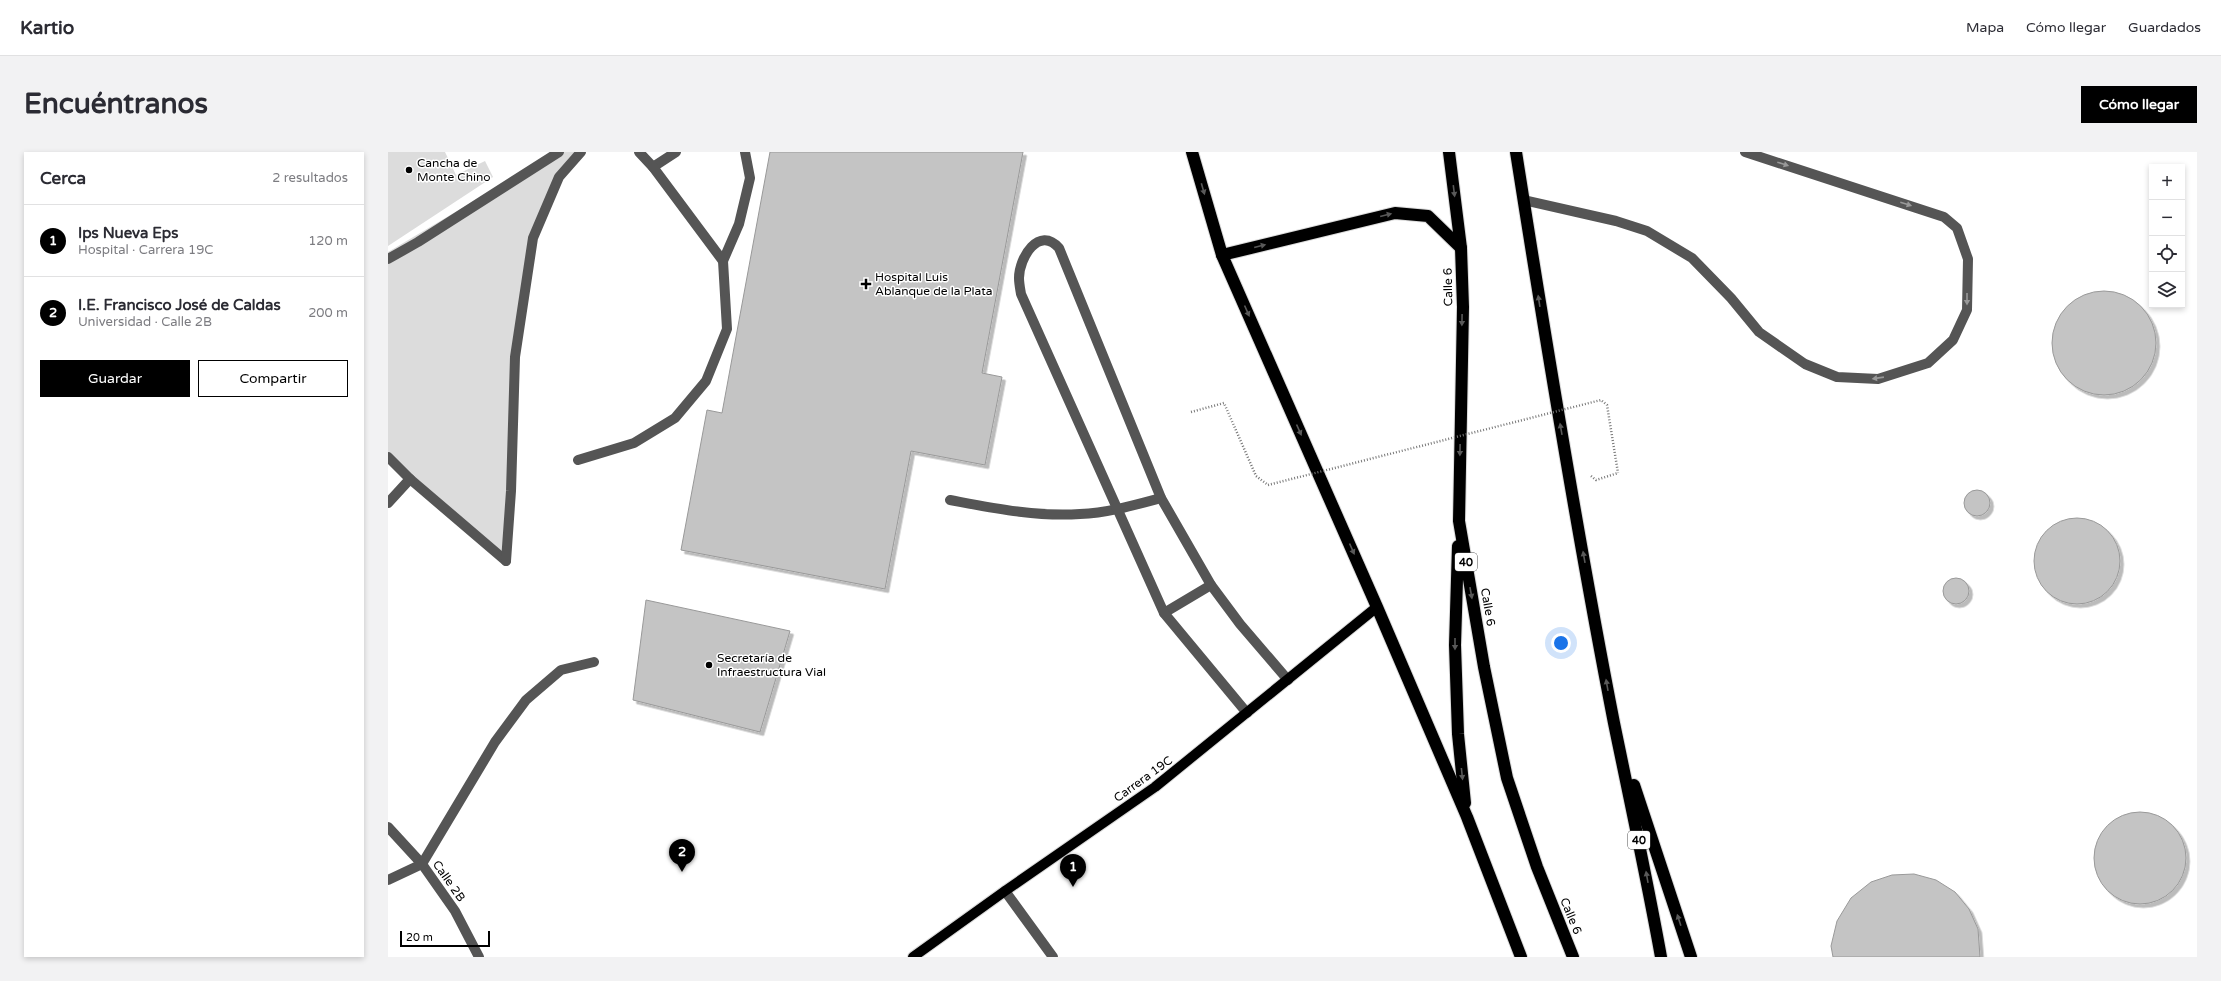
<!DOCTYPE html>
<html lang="es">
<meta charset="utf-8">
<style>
body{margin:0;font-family:"Varela Round",sans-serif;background:#f2f2f3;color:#2b2b33}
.controls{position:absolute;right:12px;top:12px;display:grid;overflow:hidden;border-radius:0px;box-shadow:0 2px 6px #0003}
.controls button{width:36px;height:36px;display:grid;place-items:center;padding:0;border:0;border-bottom:1px solid #e1e1e2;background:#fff;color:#2b2b33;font:20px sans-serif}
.scale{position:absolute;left:12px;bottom:10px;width:90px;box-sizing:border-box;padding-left:4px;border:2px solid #000;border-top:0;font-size:11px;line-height:14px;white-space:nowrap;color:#000;-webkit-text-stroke:3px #fff;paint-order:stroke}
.you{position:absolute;left:1173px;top:491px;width:14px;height:14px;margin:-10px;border:3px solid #fff;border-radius:50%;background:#1a73e8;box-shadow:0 0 0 6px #1a73e833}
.badge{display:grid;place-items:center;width:26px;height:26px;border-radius:50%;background:#000;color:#fff;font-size:13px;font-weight:700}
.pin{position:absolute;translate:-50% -33px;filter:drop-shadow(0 1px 2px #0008)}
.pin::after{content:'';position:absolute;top:21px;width:14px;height:12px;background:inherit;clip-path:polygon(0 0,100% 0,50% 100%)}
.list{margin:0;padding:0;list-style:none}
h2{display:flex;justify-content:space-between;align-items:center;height:52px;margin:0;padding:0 16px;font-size:17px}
h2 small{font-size:13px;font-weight:400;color:#7c7c81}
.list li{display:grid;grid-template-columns:26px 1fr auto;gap:12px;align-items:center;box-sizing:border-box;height:72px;padding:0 16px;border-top:1px solid #e1e1e2}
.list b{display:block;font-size:15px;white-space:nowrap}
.list p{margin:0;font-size:13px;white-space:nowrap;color:#7c7c81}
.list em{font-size:13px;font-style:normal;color:#7c7c81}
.actions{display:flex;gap:8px;padding:12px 16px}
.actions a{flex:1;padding:9px 0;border:1px solid #000;border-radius:0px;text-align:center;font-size:14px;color:#000}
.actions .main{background:#000;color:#fff}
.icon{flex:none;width:22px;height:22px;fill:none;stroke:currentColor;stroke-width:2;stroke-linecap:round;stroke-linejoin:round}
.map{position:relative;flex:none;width:1809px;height:805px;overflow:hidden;border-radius:0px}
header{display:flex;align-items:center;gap:24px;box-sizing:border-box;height:56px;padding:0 20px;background:#fff;border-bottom:1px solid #e1e1e2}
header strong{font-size:19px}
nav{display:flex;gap:22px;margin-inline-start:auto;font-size:14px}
.intro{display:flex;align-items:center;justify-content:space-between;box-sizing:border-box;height:96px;padding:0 24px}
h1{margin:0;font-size:28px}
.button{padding:10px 18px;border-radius:0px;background:#000;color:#fff;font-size:14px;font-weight:700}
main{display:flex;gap:24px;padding:0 24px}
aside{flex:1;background:#fff;border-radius:0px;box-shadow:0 2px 6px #0003}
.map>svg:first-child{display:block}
</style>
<header>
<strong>Kartio</strong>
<nav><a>Mapa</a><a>Cómo llegar</a><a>Guardados</a></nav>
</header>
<div class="intro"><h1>Encuéntranos</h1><a class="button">Cómo llegar</a></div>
<main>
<aside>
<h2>Cerca<small>2 resultados</small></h2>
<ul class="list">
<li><span class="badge">1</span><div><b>Ips Nueva Eps</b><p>Hospital · Carrera 19C</p></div><em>120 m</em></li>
<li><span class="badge">2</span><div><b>I.E. Francisco José de Caldas</b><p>Universidad · Calle 2B</p></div><em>200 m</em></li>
</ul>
<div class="actions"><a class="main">Guardar</a><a>Compartir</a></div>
</aside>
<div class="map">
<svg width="1809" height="805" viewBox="0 0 1809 805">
<defs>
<filter id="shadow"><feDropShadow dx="3.5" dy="3.5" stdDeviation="0" flood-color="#0004"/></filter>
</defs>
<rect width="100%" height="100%" fill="#fff"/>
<g fill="#dcdcdc">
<path d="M0,0h57l11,23 29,-14 8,16 -105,69z"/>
<path d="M168,0h25l-22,25 -26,61 -18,119 -9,204 -118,-104v-205z"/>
</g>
<g fill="#c4c4c4" stroke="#999" filter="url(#shadow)">
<path d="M382,0h253l-41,221 20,4 -17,88 -74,-14 -26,138 -204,-39 26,-140 15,3z"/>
<circle cx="1716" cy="191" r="52"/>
<circle cx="1589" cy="351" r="13"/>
<circle cx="1689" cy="409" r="43"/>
<circle cx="1568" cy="439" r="13"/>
<path d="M258,448l144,31 -30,101 -127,-32z"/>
<circle cx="1752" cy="706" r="46"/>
<path d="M1526,722l22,6 19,12 14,17 9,20 2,28h-147l-2,-11 6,-25 14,-23 20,-16 21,-7z"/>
</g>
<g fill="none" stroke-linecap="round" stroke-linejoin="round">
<g stroke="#dbdbdb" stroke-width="12">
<path id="major" d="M525,805l92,-66 150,-104 222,-180"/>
</g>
<g stroke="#dbdbdb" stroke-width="14">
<g id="highway">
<path d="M804,0l30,103 155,352 90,210 54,140"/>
<path d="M1061,0l12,96 2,59 -4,214 25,146 23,111 30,89 36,90"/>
<path d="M1128,0c30,191 61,382 98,571 16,78 33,156 47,234"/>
<path d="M834,103l173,-42 33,3 33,32"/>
<path d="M1070,394l-3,99 3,89 7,69"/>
<path d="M1246,633l57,172"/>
</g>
</g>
<g stroke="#777" stroke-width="2.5" stroke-dasharray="1 2" stroke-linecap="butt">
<path d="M803,260l33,-9 32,73 12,9"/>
<path d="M1203,324l5,4 22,-7"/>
</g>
<g stroke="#555" stroke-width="10">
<path d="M265,15l23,-15"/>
<path d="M1135,48l93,21 31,10 45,27 39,40 28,34 46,32 32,13 41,2 50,-16 25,-23 14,-30 1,-51 -11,-31 -13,-11 -199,-65"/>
<path d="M0,107l30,-17 141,-90"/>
<path d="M335,109l16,-37 11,-46 -5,-26"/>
<path d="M0,305l22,22 96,82"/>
<path d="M190,308l56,-17 41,-25 31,-37 21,-52 -4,-68 -70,-94 -14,-15"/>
<path d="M562,348c43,8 86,17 130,14 27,-1 55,-9 81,-16"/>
<path d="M0,351l22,-24"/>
<path d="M118,409l5,-70 4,-134 18,-119 26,-61 22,-25"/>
<path d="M776,461l47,-28"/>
<path d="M859,561l-83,-100 -143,-319c-1,-6 -2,-11 -2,-16 0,-20 20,-53 40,-30l102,250 50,87 29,39 48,56"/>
<path d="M0,675l34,37 33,47 24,46"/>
<path d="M34,712l73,-122 31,-42 35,-30 33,-8"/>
<path d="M0,728l34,-16"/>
<path d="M617,739l48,66"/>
</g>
<use href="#major" stroke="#000" stroke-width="10"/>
<use href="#highway" stroke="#000" stroke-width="12"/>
<path stroke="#777" stroke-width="2.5" stroke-dasharray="1 2" stroke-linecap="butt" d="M880,333l333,-85 6,5 11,68"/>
</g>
<defs><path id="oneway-solid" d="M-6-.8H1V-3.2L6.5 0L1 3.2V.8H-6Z"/></defs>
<g fill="#999">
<use href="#oneway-solid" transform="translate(1395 12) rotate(18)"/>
<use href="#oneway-solid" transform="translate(1518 52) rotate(18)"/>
<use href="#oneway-solid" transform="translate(1579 147) rotate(90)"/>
<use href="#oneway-solid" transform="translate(1490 226) rotate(172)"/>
</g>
<g fill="#595959">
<use href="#oneway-solid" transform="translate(815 37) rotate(74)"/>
<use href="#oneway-solid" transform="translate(1066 39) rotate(83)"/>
<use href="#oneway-solid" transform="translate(998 63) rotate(-14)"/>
<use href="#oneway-solid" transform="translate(872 94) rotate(-14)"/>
<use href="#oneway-solid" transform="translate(1151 149) rotate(-99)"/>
<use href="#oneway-solid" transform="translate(859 159) rotate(66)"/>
<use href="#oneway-solid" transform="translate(1074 168) rotate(91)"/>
<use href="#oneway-solid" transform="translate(1173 277) rotate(-100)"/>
<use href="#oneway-solid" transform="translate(911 278) rotate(66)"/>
<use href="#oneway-solid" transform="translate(1072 298) rotate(91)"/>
<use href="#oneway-solid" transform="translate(964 397) rotate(66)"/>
<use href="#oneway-solid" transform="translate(1196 405) rotate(-100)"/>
<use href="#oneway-solid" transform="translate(1083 441) rotate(80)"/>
<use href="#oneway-solid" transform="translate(1067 492) rotate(90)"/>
<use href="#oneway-solid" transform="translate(1219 533) rotate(-100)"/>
<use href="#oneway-solid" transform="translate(1074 622) rotate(84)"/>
<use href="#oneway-solid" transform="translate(1259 725) rotate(-100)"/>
<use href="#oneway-solid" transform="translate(1291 768) rotate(-108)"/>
</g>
<g fill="#000" stroke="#fff" stroke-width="1.5">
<circle cx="21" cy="18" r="4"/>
<path d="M476 126h4v4h4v4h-4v4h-4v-4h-4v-4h4z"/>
<circle cx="321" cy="513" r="4"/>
</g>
<g text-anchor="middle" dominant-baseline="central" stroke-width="3" stroke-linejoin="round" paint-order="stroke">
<g fill="#fff" stroke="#4c4c4c" stroke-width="1">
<rect x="1067" y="401" width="22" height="18" rx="3"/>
<rect x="1240" y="679" width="22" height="18" rx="3"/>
</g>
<g font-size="11" font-weight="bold" fill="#000">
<text x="1078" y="410">40</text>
<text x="1251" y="688">40</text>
</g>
<g font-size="12" fill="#000" stroke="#fff" text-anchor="start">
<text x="29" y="11">Cancha de<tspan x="29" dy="14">Monte Chino</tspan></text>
<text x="487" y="125">Hospital Luis<tspan x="487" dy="14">Ablanque de la Plata</tspan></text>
<text x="329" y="506">Secretaría de<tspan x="329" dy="14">Infraestructura Vial</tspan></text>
</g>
<g font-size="12" fill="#000" stroke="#fff">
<text transform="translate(1060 135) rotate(-91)">Calle 6</text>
<text transform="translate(1100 455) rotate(80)">Calle 6</text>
<text transform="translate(755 627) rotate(-36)">Carrera 19C</text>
<text transform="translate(61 729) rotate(55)">Calle 2B</text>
<text transform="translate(1183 764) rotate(68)">Calle 6</text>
</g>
</g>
</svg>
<div class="controls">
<button>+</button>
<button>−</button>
<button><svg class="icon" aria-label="locate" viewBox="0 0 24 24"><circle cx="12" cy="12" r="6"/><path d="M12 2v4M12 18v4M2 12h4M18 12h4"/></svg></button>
<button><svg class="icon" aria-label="layers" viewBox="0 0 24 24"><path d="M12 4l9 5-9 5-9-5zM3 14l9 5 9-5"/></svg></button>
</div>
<div class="scale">20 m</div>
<div class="you"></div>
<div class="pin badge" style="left:685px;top:735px">1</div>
<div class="pin badge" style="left:294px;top:720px">2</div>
</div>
</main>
